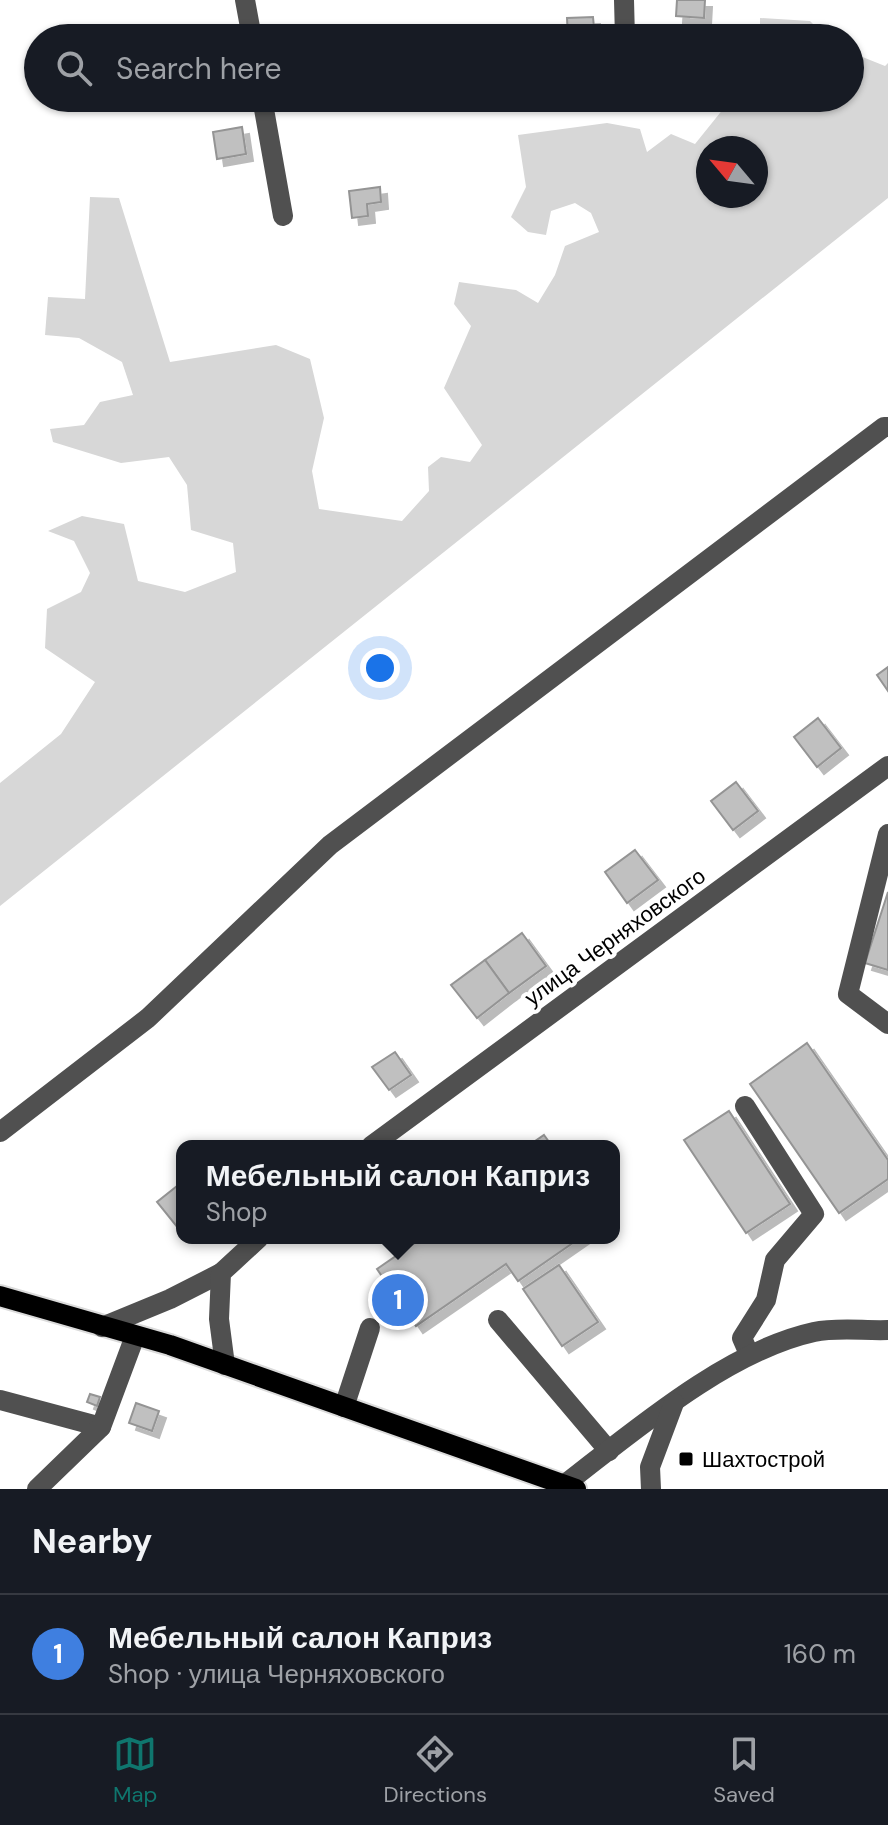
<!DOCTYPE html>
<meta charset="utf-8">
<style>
body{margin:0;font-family:"DM Sans",sans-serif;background:#242831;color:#f1f3f6}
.compass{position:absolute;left:696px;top:136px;width:72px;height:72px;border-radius:50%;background:#171b24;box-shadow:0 2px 6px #0004;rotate:299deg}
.you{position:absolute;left:380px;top:668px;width:28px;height:28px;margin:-20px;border:6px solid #fff;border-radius:50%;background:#1a73e8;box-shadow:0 0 0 12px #1a73e833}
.badge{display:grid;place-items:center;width:52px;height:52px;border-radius:50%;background:#0f766e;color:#fff;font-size:26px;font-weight:700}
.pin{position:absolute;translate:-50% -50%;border:4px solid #fff;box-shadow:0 2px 8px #0006}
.popup{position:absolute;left:176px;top:1140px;width:444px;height:104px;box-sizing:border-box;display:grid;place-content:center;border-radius:16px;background:#171b24;filter:drop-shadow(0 2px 6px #0005);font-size:26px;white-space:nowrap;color:#9ea1a6}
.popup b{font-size:30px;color:#f1f3f6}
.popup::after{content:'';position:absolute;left:50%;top:100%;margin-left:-16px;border:16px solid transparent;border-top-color:#171b24}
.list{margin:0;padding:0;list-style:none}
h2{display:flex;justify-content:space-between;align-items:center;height:104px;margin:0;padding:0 32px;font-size:34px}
h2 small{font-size:26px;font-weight:400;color:#9ea1a6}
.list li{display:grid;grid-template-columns:52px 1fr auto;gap:24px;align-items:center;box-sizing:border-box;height:120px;padding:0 32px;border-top:2px solid #363941}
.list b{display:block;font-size:30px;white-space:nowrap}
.list p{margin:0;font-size:26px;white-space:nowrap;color:#9ea1a6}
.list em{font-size:26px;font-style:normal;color:#9ea1a6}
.icon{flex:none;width:44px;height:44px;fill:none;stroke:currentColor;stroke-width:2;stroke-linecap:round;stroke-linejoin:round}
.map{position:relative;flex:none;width:888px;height:1489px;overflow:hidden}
.search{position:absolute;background:#171b24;box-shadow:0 2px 6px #0004;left:24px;right:24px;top:24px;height:88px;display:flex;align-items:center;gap:20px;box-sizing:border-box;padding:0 28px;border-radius:44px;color:#9ea1a6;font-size:30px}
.sheet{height:224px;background:#171b24}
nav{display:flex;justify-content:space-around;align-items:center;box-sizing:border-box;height:112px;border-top:2px solid #363941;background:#171b24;font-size:22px;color:#9ea1a6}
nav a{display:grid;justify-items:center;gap:4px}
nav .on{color:#0f766e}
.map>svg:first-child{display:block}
</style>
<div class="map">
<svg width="888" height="1489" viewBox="0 0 888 1489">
<defs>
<filter id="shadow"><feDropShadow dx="7" dy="7" stdDeviation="0" flood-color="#0004"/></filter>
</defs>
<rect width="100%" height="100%" fill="#fff"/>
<g fill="#d7d7d7" fill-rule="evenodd">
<path d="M760,18l50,3 17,17h-67z"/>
<path d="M850,52l35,14 3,-3v135l-888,708v-123l61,-49 34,-52 -50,-34 2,-39 34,-17 9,-19 -16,-32 -26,-10 34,-15 42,8 14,57 47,11 51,-20 -3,-29 -42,-13 -4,-45 -18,-28 -48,6 -68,-21 -3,-13 34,-4 16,-23 33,-7 -11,-33 -43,-24 -34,-3 3,-38 37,2 5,-102 29,1 51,164 106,-17 34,14 14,59 -12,53 7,38 83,12 27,-30 -1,-24 13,-10 29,5 12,-17 -38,-57 27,-62 -17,-22 5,-22 57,8 22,13 17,-28 10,-29 34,-14 -8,-19 -16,-10 -24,8 -5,24 -18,-3 -17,-15 15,-30 -8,-52 89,-12 33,6 7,23 24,-18 24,10 37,-46h118zM708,148h48v48h-48z"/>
</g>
<g fill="#c0c0c0" stroke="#949494" stroke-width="2" filter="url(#shadow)">
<path d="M677,0h28l-1,18 -28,-2z"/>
<path d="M593,17l2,21h-27l-1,-20z"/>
<path d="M242,127l4,27 -29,5 -4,-27z"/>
<path d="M380,187l1,15 -14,2 1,12 -16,2 -3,-27z"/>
<path d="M888,667v24l-11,-16z"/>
<path d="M818,718l23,30 -24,19 -23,-30z"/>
<path d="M736,782l22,29 -25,19 -22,-29z"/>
<path d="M635,850l23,30 -31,23 -22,-31z"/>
<path d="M888,892v78l-23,-7z"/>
<path d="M522,933l24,33 -37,27 -24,-33z"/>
<path d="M485,960l24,33 -32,25 -26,-33z"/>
<path d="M807,1043l81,117v19l-49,34 -89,-129z"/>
<path d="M395,1052l16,23 -22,15 -17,-23z"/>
<path d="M729,1111l61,93 -44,29 -62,-93z"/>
<path d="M544,1135l8,11h-24z"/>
<path d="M182,1182v51l-25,-31z"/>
<path d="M422,1238h158l-62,43 -12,-17 -90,62 -39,-57z"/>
<path d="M559,1265l39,57 -36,24 -39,-57z"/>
<path d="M90,1394l10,3 -3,9 -10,-4z"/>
<path d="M136,1403l23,8 -7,20 -23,-8z"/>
</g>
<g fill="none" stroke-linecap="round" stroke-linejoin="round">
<g stroke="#dbdbdb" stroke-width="24">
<path id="major" d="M0,1296l170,49 406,144"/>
</g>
<g stroke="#505050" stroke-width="20">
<path d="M245,0l7,38"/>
<path d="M624,0l1,38"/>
<path d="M262,98l21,118"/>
<path d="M888,834l-40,160 40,30"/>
<path d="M745,1106l69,108 -39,46 -9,40 -24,38 7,16"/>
<path d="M0,1132l148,-114 182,-173 554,-418h4"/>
<path d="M371,1146l517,-380"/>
<path d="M498,1320l111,131"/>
<path d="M102,1327l68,-28 51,-26"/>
<path d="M225,1365l-6,-46 2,-46 38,-35"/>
<path d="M0,1400l101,27"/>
<path d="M344,1407l26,-79"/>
<path d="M564,1485c70,-54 163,-134 250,-153 23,-5 51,-1 74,-2"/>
<path d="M37,1489l64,-62 34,-91"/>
<path d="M651,1489l-1,-22 24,-64"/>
</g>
<use href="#major" stroke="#000" stroke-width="20"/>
</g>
<rect fill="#000" stroke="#fff" stroke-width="3" x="678" y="1451" width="16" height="16" rx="4"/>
<g text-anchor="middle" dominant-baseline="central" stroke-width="8" stroke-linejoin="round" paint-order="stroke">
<g font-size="22" fill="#000" stroke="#fff">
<text transform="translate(615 937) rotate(-36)">улица Черняховского</text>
</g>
<g font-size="22" fill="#000" stroke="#fff" text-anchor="start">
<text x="702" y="1459">Шахтострой</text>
</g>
</g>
</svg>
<svg class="compass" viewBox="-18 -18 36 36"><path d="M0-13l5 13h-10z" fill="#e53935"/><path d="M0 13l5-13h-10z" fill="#9ea1a6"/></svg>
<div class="you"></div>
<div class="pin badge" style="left:398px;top:1300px;background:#3f7fe0">1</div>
<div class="popup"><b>Мебельный салон Каприз</b>Shop</div>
<div class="search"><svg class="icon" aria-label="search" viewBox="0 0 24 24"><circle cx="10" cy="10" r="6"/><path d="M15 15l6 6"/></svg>Search here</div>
</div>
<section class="sheet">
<h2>Nearby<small></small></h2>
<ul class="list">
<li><span class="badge" style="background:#3f7fe0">1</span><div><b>Мебельный салон Каприз</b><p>Shop · улица Черняховского</p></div><em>160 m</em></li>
</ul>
</section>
<nav>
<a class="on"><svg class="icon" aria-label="map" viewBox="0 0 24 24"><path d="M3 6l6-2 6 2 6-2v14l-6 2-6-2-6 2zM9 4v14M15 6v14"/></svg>Map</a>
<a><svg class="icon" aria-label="directions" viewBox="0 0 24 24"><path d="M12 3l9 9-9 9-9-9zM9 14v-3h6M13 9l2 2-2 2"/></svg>Directions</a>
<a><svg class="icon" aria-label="saved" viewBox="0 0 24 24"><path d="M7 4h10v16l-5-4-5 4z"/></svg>Saved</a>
</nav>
